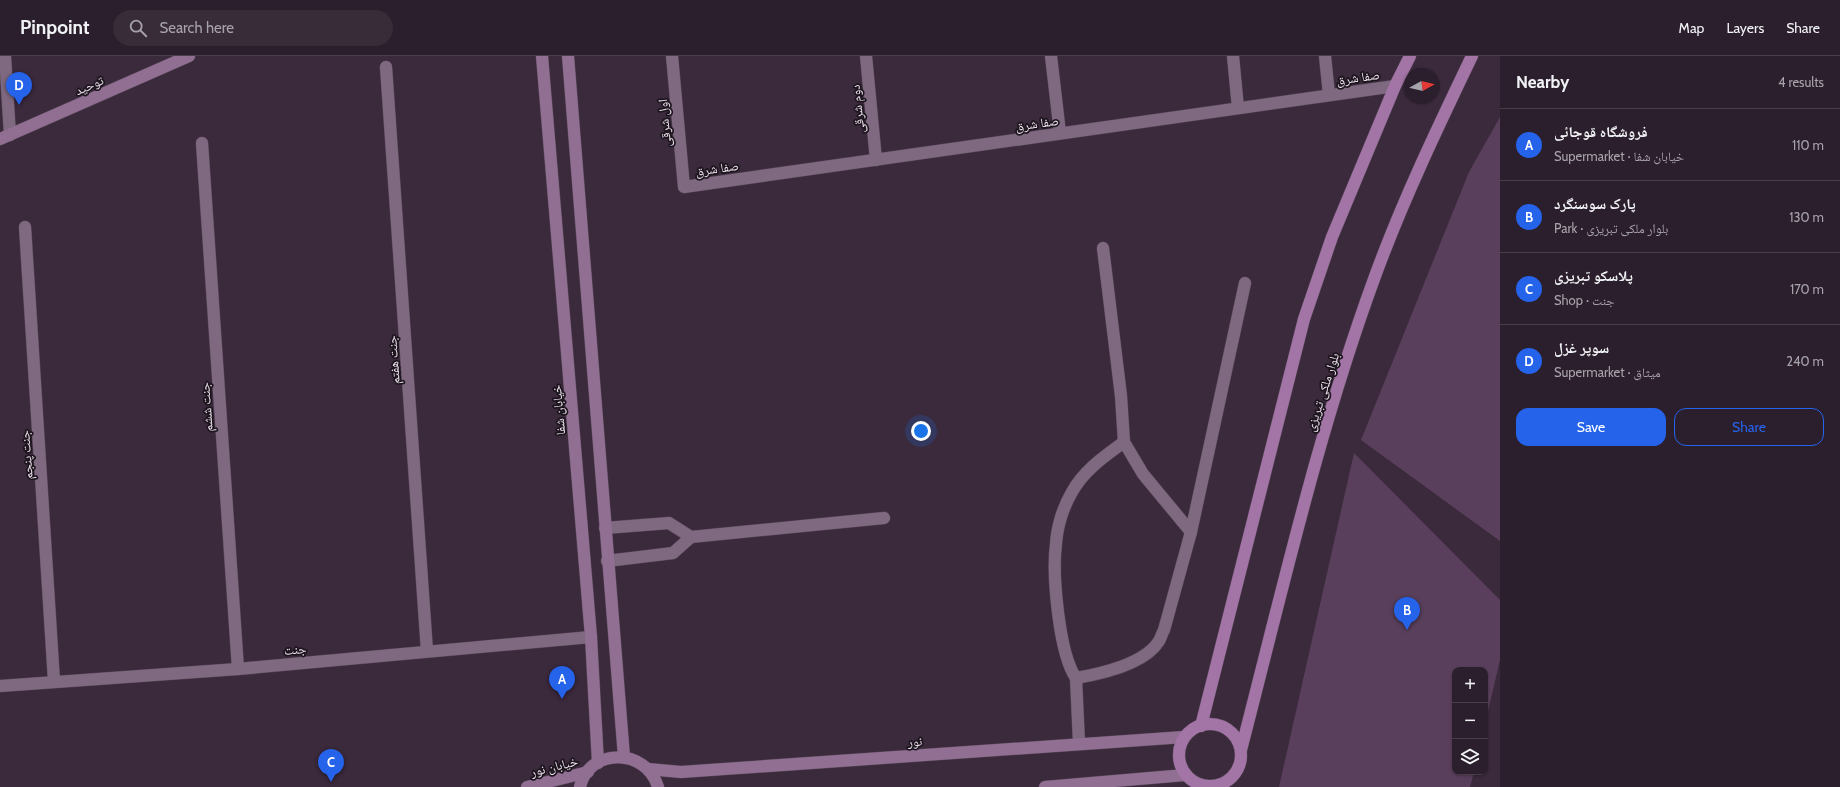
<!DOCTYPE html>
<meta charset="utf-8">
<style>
body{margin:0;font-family:Cabin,"Noto Naskh Arabic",sans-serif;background:#382c39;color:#f1f3f6}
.controls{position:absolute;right:12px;bottom:12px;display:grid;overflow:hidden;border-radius:8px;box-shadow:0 1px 3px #0004}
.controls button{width:36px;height:36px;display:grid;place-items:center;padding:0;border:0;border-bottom:1px solid #483d49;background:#2c1f2d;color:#f1f3f6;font:20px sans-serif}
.compass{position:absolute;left:1404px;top:12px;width:36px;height:36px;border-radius:50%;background:#2c1f2d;box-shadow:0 1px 3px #0004;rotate:82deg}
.you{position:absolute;left:921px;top:375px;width:14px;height:14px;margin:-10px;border:3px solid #fff;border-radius:50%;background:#1a73e8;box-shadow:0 0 0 6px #1a73e833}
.badge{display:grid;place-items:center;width:26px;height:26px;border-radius:50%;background:#2563eb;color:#fff;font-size:13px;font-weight:700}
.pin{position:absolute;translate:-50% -33px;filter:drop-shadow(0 1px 2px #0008)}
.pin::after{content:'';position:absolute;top:21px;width:14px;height:12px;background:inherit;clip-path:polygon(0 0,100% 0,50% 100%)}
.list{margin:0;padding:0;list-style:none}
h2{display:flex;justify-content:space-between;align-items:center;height:52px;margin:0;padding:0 16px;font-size:17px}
h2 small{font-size:13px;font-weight:400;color:#a6a2aa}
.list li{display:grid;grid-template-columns:26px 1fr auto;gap:12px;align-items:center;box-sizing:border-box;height:72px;padding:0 16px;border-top:1px solid #483d49}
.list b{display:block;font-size:15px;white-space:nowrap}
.list p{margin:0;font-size:13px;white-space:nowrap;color:#a6a2aa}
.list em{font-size:13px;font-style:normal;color:#a6a2aa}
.actions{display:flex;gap:8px;padding:12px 16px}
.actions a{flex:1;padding:9px 0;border:1px solid #2563eb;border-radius:12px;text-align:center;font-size:14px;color:#2563eb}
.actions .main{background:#2563eb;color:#fff}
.icon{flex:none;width:22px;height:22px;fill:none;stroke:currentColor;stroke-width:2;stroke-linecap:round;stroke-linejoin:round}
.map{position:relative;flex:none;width:1500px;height:731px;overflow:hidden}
header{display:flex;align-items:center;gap:24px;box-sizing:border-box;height:56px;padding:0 20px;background:#2c1f2d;border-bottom:1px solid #483d49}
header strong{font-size:19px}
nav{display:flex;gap:22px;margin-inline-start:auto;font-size:14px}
.search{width:280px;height:36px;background:#382c39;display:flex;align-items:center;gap:10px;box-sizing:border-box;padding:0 14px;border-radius:22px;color:#a6a2aa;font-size:15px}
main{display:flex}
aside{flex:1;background:#2c1f2d}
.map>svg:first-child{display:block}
</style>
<header>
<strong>Pinpoint</strong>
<div class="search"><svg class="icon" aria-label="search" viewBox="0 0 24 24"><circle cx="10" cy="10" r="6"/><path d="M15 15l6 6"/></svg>Search here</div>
<nav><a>Map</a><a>Layers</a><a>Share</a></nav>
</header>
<main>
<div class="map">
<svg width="1500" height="731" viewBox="0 0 1500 731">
<rect width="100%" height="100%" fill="#3b293c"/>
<g fill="#593f5b">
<path d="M1500,61v424l-139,-101 108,-268z"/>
<path d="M1354,397l146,147v60l-15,64v-54h-30v102h19l-4,15h-191z"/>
</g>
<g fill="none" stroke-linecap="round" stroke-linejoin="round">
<g stroke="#574758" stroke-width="13">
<g id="lane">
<path d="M866,0l10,104"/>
<path d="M1051,0l9,77"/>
<path d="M1233,0l5,52"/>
<path d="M1103,192l18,148 3,46 19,32 48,58"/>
<path d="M605,472l64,-5 22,14"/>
<path d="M607,505l66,-8 18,-16 193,-19"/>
<path d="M1076,622c-17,-24 -24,-104 -20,-134 1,-17 7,-37 16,-52 12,-22 33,-36 52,-50"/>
<path d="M1079,687l-3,-65c24,-4 69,-14 83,-37 2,-3 3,-8 5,-11l27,-98 54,-249"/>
</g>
</g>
<g stroke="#574758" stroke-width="13">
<g id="street">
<path d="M5,0l5,79"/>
<path d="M672,0l12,131 711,-101"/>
<path d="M1325,0l4,39"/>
<path d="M386,11l41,584"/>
<path d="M202,87l36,526"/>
<path d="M25,171l29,454"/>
<path d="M0,630l238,-17 353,-32"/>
</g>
</g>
<g stroke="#574758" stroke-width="13">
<g id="secondary">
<path d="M542,0l49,581 7,126"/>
<path d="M568,0l56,701"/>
<path d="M0,83l189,-83"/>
<path d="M648,713l33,3 503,-35"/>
<path d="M527,731l61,-15"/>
<path d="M580,731c8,-39 66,-40 78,0"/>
<path d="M1045,731l140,-12"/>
</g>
</g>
<g stroke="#574758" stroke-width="13">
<g id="primary">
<circle cx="1210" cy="699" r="31"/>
<path d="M1201,670l103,-407 28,-82 63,-151 15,-30"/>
<path d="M1241,694c41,-158 77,-318 133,-471 28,-77 63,-150 98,-223"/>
</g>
</g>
<use href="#lane" stroke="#7f6980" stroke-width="12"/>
<use href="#street" stroke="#7f6980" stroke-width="12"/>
<use href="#secondary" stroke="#916f93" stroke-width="12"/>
<use href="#primary" stroke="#a374a6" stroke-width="12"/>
</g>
<g text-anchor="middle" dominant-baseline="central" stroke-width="3.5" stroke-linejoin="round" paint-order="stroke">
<g font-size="13" fill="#ece0ed" stroke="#1d151e">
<text transform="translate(1358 21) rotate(-8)">صفا شرق</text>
<text transform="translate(89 29) rotate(-24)">توحید</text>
<text transform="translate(857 53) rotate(-96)">دوم شرقی</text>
<text transform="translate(664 67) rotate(-95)">اول شرقی</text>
<text transform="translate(1037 67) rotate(-8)">صفا شرق</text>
<text transform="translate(717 112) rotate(-8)">صفا شرق</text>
<text transform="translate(393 304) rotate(-94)">جنت هفتم</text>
<text transform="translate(1322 336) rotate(-72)">بلوار ملکى تبریزى</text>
<text transform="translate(206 351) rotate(-94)">جنت ششم</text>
<text transform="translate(558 354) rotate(-95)">خیابان شفا</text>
<text transform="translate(26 399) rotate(-94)">جنت پنجم</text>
<text transform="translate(295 593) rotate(-5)">جنت</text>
<text transform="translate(915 685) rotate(-4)">نور</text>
<text transform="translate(554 710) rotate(-14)">خیابان نور</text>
</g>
</g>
</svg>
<div class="controls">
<button>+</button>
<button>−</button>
<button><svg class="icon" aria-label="layers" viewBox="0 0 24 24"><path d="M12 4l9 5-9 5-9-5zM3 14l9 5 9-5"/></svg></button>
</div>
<svg class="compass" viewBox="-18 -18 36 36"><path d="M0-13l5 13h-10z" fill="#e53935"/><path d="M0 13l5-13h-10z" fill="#a6a2aa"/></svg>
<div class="you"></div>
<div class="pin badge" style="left:562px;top:643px">A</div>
<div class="pin badge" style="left:1407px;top:574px">B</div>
<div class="pin badge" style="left:331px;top:726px">C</div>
<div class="pin badge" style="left:19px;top:49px">D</div>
</div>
<aside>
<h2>Nearby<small>4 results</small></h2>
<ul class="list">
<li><span class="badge">A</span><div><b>فروشگاه قوجائی</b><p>Supermarket · خیابان شفا</p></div><em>110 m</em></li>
<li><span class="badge">B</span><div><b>پارک سوسنگرد</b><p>Park · بلوار ملکى تبریزى</p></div><em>130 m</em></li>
<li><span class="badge">C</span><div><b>پلاسکو تبریزی</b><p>Shop · جنت</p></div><em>170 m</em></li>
<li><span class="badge">D</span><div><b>سوپر غزل</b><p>Supermarket · میثاق</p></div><em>240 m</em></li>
</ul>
<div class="actions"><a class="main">Save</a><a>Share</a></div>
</aside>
</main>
